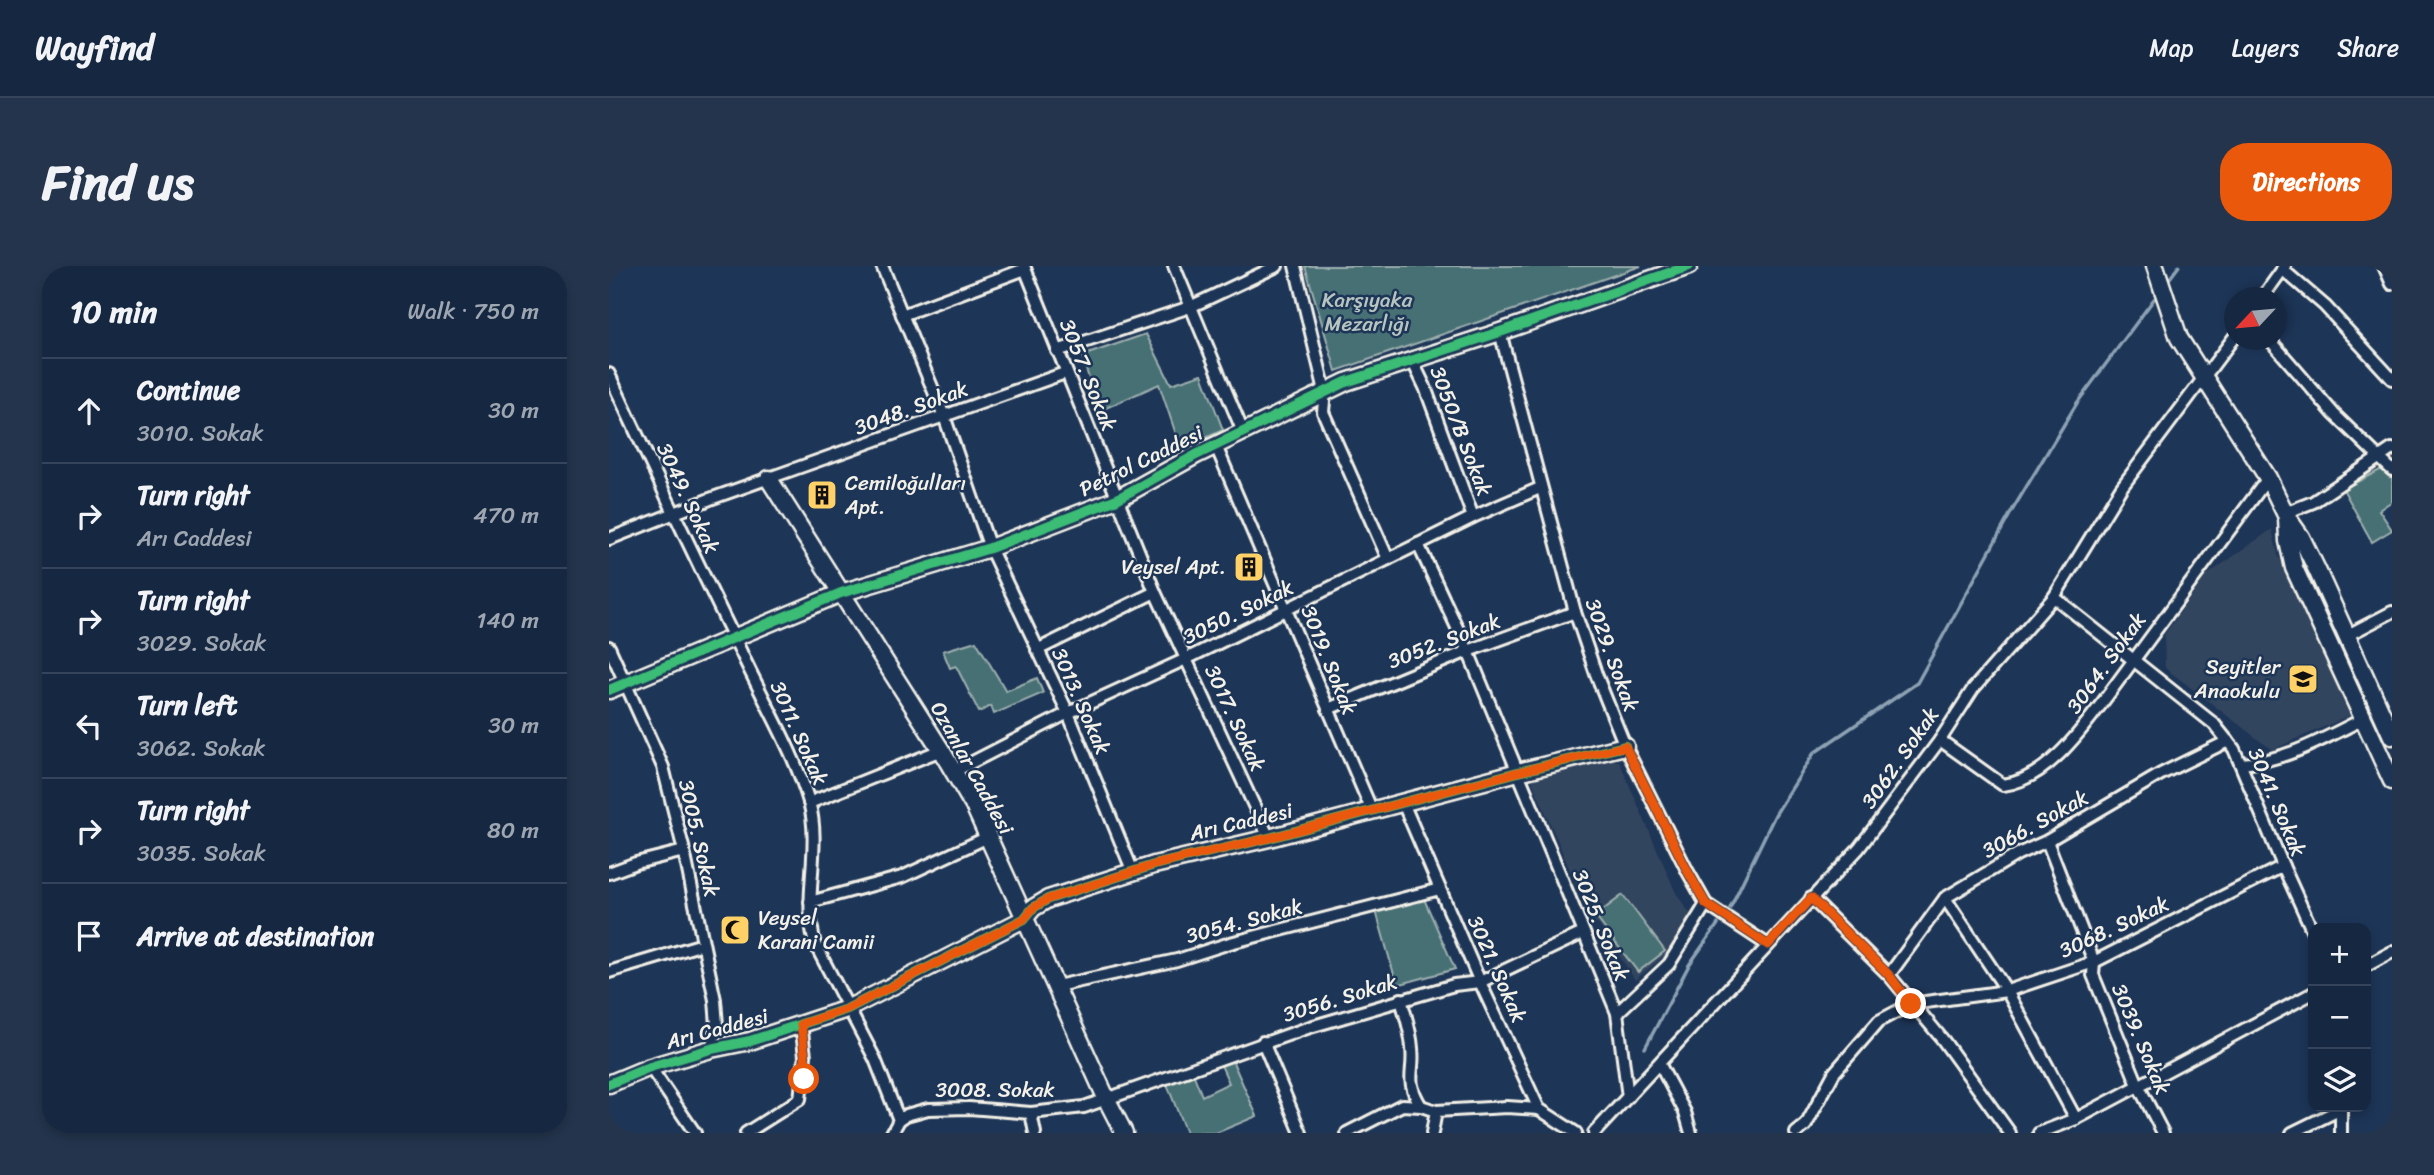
<!DOCTYPE html>
<meta charset="utf-8">
<style>
body{margin:0;font-family:Sriracha,sans-serif;background:#23344c;color:#f1f3f6}
.controls{position:absolute;right:21px;bottom:21px;display:grid;overflow:hidden;border-radius:14px;box-shadow:0 4px 10px #0003}
.controls button{width:63px;height:63px;display:grid;place-items:center;padding:0;border:0;border-bottom:2px solid #35445a;background:#162841;color:#f1f3f6;font:35px sans-serif}
.compass{position:absolute;left:1615px;top:21px;width:63px;height:63px;border-radius:50%;background:#162841;box-shadow:0 4px 10px #0003;rotate:244deg}
.stop{position:absolute;width:21px;height:21px;margin:-16px;border:5px solid #ea580c;border-radius:50%;background:#fff}
.stop.end{background:#ea580c;border-color:#fff;box-shadow:0 2px 7px #0008}
.list{margin:0;padding:0;list-style:none}
h2{display:flex;justify-content:space-between;align-items:center;height:91px;margin:0;padding:0 28px;font-size:30px}
h2 small{font-size:23px;font-weight:400;color:#9ea6b1}
.list li{display:grid;grid-template-columns:46px 1fr auto;gap:21px;align-items:center;box-sizing:border-box;height:105px;padding:0 28px;border-top:2px solid #35445a}
.list b{display:block;font-size:26px;white-space:nowrap}
.list p{margin:0;font-size:23px;white-space:nowrap;color:#9ea6b1}
.list em{font-size:23px;font-style:normal;color:#9ea6b1}
.icon{flex:none;width:38px;height:38px;fill:none;stroke:currentColor;stroke-width:2;stroke-linecap:round;stroke-linejoin:round}
.map{position:relative;flex:none;width:1783px;height:867px;overflow:hidden;border-radius:28px}
header{display:flex;align-items:center;gap:42px;box-sizing:border-box;height:98px;padding:0 35px;background:#162841;border-bottom:2px solid #35445a}
header strong{font-size:33px}
nav{display:flex;gap:38px;margin-inline-start:auto;font-size:24px}
.intro{display:flex;align-items:center;justify-content:space-between;box-sizing:border-box;height:168px;padding:0 42px}
h1{margin:0;font-size:49px}
.button{padding:18px 32px;border-radius:28px;background:#ea580c;color:#fff;font-size:24px;font-weight:700}
main{display:flex;gap:42px;padding:0 42px}
aside{flex:1;background:#162841;border-radius:28px;box-shadow:0 4px 10px #0003}
.map>svg:first-child{display:block}
</style>
<header>
<strong>Wayfind</strong>
<nav><a>Map</a><a>Layers</a><a>Share</a></nav>
</header>
<div class="intro"><h1>Find us</h1><a class="button">Directions</a></div>
<main>
<aside>
<h2>10 min<small>Walk · 750 m</small></h2>
<ul class="list">
<li><svg class="icon" aria-label="ahead" viewBox="0 0 24 24"><path d="M12 20V5M6 11l6-6 6 6"/></svg><div><b>Continue</b><p>3010. Sokak</p></div><em>30 m</em></li>
<li><svg class="icon" aria-label="right" viewBox="0 0 24 24"><path d="M7 20v-9h11M14 6l5 5-5 5"/></svg><div><b>Turn right</b><p>Arı Caddesi</p></div><em>470 m</em></li>
<li><svg class="icon" aria-label="right" viewBox="0 0 24 24"><path d="M7 20v-9h11M14 6l5 5-5 5"/></svg><div><b>Turn right</b><p>3029. Sokak</p></div><em>140 m</em></li>
<li><svg class="icon" aria-label="left" viewBox="0 0 24 24"><path d="M17 20v-9H6M10 6l-5 5 5 5"/></svg><div><b>Turn left</b><p>3062. Sokak</p></div><em>30 m</em></li>
<li><svg class="icon" aria-label="right" viewBox="0 0 24 24"><path d="M7 20v-9h11M14 6l5 5-5 5"/></svg><div><b>Turn right</b><p>3035. Sokak</p></div><em>80 m</em></li>
<li><svg class="icon" aria-label="arrive" viewBox="0 0 24 24"><path d="M6 21V4h12l-3 4 3 4H6"/></svg><div><b>Arrive at destination</b></div></li>
</ul>
</aside>
<div class="map">
<svg width="1783" height="867" viewBox="0 0 1783 867">
<rect width="100%" height="100%" fill="#1d3557"/>
<filter id="ink" filterUnits="userSpaceOnUse"><feTurbulence type="fractalNoise" baseFrequency=".0143" numOctaves="2"/><feDisplacementMap in="SourceGraphic" scale="14" xChannelSelector="R" yChannelSelector="G"/><feConvolveMatrix kernelMatrix="1 2 1 2 8 2 1 2 1" color-interpolation-filters="sRGB"/></filter>
<g filter="url(#ink)">
<g fill="#33445e">
<path d="M1663,263l6,26 73,160 -79,35 -107,-82 -1,-33 43,-60z"/>
<path d="M1000,493l10,2 57,132 14,21 -18,36 -37,30 -37,-56h-5l-61,-143 6,-5z"/>
</g>
<g fill="#477074" stroke="#9eb0ae" stroke-width="2">
<path d="M696,0h336l-305,105z"/>
<path d="M537,68l25,50 31,-10 21,56 -42,19 -22,-65 -60,27 -17,-55z"/>
<path d="M1773,203l10,9v23l-13,9 13,20 -20,12 -29,-53z"/>
<path d="M367,375l30,50 31,-13 6,15 -49,21 -3,-8 -12,6 -23,-46 -6,2 -7,-17z"/>
<path d="M1014,629l42,56 -27,21 -43,-56z"/>
<path d="M815,633l31,70 -58,16 -21,-74z"/>
<path d="M623,794l25,56 -41,17h-30l-19,-49 26,-11 9,23 27,-13 -8,-18z"/>
</g>
<g fill="none" stroke-linecap="round" stroke-linejoin="round">
<g stroke="#8da2b3" stroke-width="3.5">
<path d="M1561,12l9,-12"/>
<path d="M1121,642l45,-93 39,-62 103,-70 96,-174 64,-106 77,-104"/>
<path d="M1036,782l44,-83 29,-41"/>
</g>
<g stroke="#f4f1e8" stroke-width="16">
<g id="street">
<path d="M273,0l62,150 46,132 78,165 65,159"/>
<path d="M415,0l131,326 114,246"/>
<path d="M565,0l69,166"/>
<path d="M686,0l30,125 -2,21 65,147"/>
<path d="M1775,0l8,18"/>
<path d="M1673,3l43,37 67,73"/>
<path d="M1653,32l23,-32"/>
<path d="M293,49l123,-46"/>
<path d="M891,66l75,280 21,62 29,72 63,126 18,32 62,41"/>
<path d="M1661,74l64,74 58,56"/>
<path d="M448,85l133,-44 87,-41"/>
<path d="M803,94l13,27 48,130"/>
<path d="M0,108c43,93 87,186 132,278 22,48 53,99 68,150 13,46 -7,95 6,142l60,115 24,61"/>
<path d="M607,180l156,365"/>
<path d="M1676,247l28,-11 79,-53"/>
<path d="M0,273l101,-40 355,-126"/>
<path d="M809,278l50,107 149,362 11,84"/>
<path d="M1445,331l160,127 20,25 49,117 30,66"/>
<path d="M1737,370l46,-24"/>
<path d="M0,381l54,120 21,84 31,149 2,25 -6,24"/>
<path d="M428,384l118,-58"/>
<path d="M719,443l140,-58 107,-39"/>
<path d="M1331,474l63,45c44,-5 80,-57 105,-90l160,-217"/>
<path d="M1632,498c45,-3 84,-26 124,-46"/>
<path d="M344,506l115,-59 118,-54 287,-142 67,-29"/>
<path d="M200,537l132,-53"/>
<path d="M794,537l77,179 59,127 37,24"/>
<path d="M1438,575l47,121 -1,13 45,110 25,48"/>
<path d="M0,607l27,-10 48,-12"/>
<path d="M1202,632l78,77 54,65 67,93"/>
<path d="M1336,632l62,93 69,128"/>
<path d="M201,636l92,-25 86,-40"/>
<path d="M1757,700l26,-14"/>
<path d="M0,706l94,-28"/>
<path d="M1280,709l56,-77 73,-44 29,-13 114,-67 67,-33"/>
<path d="M448,720l120,-26 53,-17 210,-54"/>
<path d="M792,733c4,16 10,32 11,49 3,26 -8,30 9,58"/>
<path d="M1008,747l52,-49 37,-60"/>
<path d="M654,776l38,91"/>
<path d="M1051,799l25,47 6,21"/>
<path d="M41,801l45,66"/>
<path d="M422,847l4,20"/>
<path d="M137,867l54,-34 5,-43 -4,-32"/>
<path d="M283,867l7,-13 7,-5 22,-6 41,-1 62,5 53,-6 226,-80 144,-42 26,-3 103,-49"/>
<path d="M738,867l55,-28 19,1 15,5 71,-4 32,2"/>
<path d="M823,867l4,-22"/>
<path d="M985,867l265,-285 81,-108 33,-51 81,-92 67,-109 114,-152"/>
<path d="M1187,867l10,-8 28,-52 45,-52 32,-17 96,-13 87,-29 189,-96"/>
<path d="M1430,867l37,-14 237,-126"/>
<path d="M1683,867l49,-24"/>
<path d="M1732,867v-26"/>
</g>
</g>
<g stroke="#f4f1e8" stroke-width="21">
<g id="secondary">
<path d="M1546,0l24,72 89,140 19,39"/>
<path d="M160,213l172,271 34,58 132,292 17,33"/>
<path d="M0,424l232,-97 149,-45 127,-49 79,-44 150,-73 154,-50 189,-66"/>
<path d="M1783,470l-75,-166 -16,-33 -14,-20 1,24 6,27 98,213"/>
<path d="M0,818l41,-17 61,-18 39,-8 97,-32 177,-90 9,-11 15,-9 106,-34 115,-27 249,-66 107,-26"/>
</g>
</g>
<use href="#street" stroke="#1d3557" stroke-width="10"/>
<use href="#secondary" stroke="#1d3557" stroke-width="16"/>
<g stroke="#1d3557" stroke-width="15">
<g id="cycleway">
<path d="M0,424l232,-97 149,-45 127,-49 79,-44 150,-73 154,-50 189,-66"/>
<path d="M0,818l41,-17 61,-18 39,-8 97,-32 177,-90 9,-11 15,-9 106,-34 115,-27 249,-66 107,-26"/>
</g>
</g>
<use href="#cycleway" stroke="#3abd76" stroke-width="10"/>
</g>
</g>
<g fill="none" stroke-linecap="round" stroke-linejoin="round" filter="url(#ink)">
<path stroke="#ea580c" stroke-width="9" d="M195,813l1,-23 -4,-32 46,-15 177,-90 9,-11 15,-9 106,-34 115,-27 249,-66 107,-26 63,126 18,32 62,41 43,-47 78,77 22,29"/>
</g>
<defs>
<g id="building-square" transform="scale(1.575)"><rect x="-9" y="-9" width="18" height="18" rx="4" fill="#ffd166" stroke="#1d3557"/><path d="M-4-6H4V6H1V3H-1V6H-4ZM-2.5-4.3h1.7v1.8h-1.7ZM.8-4.3h1.7v1.8H.8ZM-2.5-1h1.7V.8h-1.7ZM.8-1h1.7V.8H.8Z" fill="#111"/></g>
<g id="school-square" transform="scale(1.575)"><rect x="-9" y="-9" width="18" height="18" rx="4" fill="#ffd166" stroke="#1d3557"/><path d="M0-5L7-2L0 1L-7-2ZM-4 1L0 2.5L4 1V4Q0 6-4 4Z" fill="#111"/></g>
<g id="mosque-square" transform="scale(1.575)"><rect x="-9" y="-9" width="18" height="18" rx="4" fill="#ffd166" stroke="#1d3557"/><path d="M3.5-4.9A6 6 0 1 0 3.5 4.9A5 5 0 1 1 3.5-4.9Z" fill="#111"/></g>
</defs>
<g fill-rule="evenodd">
<use href="#building-square" x="213" y="229"/>
<use href="#building-square" x="640" y="301"/>
<use href="#school-square" x="1694" y="413"/>
<use href="#mosque-square" x="126" y="664"/>
</g>
<g text-anchor="middle" dominant-baseline="central" stroke-width="5" stroke-linejoin="round" paint-order="stroke">
<g font-size="21" fill="#b7c4bf" stroke="#1d3557">
<text x="758" y="34">Karşıyaka<tspan x="758" dy="24">Mezarlığı</tspan></text>
</g>
<g font-size="21" fill="#f4f1e8" stroke="#1d3557">
<text transform="translate(479 109) rotate(68)">3057. Sokak</text>
<text transform="translate(302 142) rotate(-20)">3048. Sokak</text>
<text transform="translate(852 165) rotate(69)">3050/B Sokak</text>
<text transform="translate(532 195) rotate(-26)">Petrol Caddesi</text>
<text transform="translate(79 232) rotate(65)">3049. Sokak</text>
<text transform="translate(629 346) rotate(-26)">3050. Sokak</text>
<text transform="translate(835 375) rotate(-21)">3052. Sokak</text>
<text transform="translate(1003 389) rotate(70)">3029. Sokak</text>
<text transform="translate(720 394) rotate(68)">3019. Sokak</text>
<text transform="translate(1497 397) rotate(-54)">3064. Sokak</text>
<text transform="translate(472 435) rotate(66)">3013. Sokak</text>
<text transform="translate(626 452) rotate(65)">3017. Sokak</text>
<text transform="translate(190 467) rotate(66)">3011. Sokak</text>
<text transform="translate(1291 492) rotate(-55)">3062. Sokak</text>
<text transform="translate(363 502) rotate(61)">Ozanlar Caddesi</text>
<text transform="translate(1668 536) rotate(67)">3041. Sokak</text>
<text transform="translate(632 556) rotate(-13)">Arı Caddesi</text>
<text transform="translate(1426 558) rotate(-29)">3066. Sokak</text>
<text transform="translate(90 572) rotate(77)">3005. Sokak</text>
<text transform="translate(635 655) rotate(-15)">3054. Sokak</text>
<text transform="translate(992 659) rotate(68)">3025. Sokak</text>
<text transform="translate(1505 661) rotate(-25)">3068. Sokak</text>
<text transform="translate(888 703) rotate(66)">3021. Sokak</text>
<text transform="translate(731 732) rotate(-17)">3056. Sokak</text>
<text transform="translate(108 763) rotate(-15)">Arı Caddesi</text>
<text transform="translate(1532 773) rotate(67)">3039. Sokak</text>
<text x="386" y="824">3008. Sokak</text>
</g>
<g font-size="21" fill="#f4f1e8" stroke="#1d3557" text-anchor="start">
<text x="236" y="217">Cemiloğulları<tspan x="236" dy="24">Apt.</tspan></text>
<text x="617" y="301" text-anchor="end">Veysel Apt.</text>
<text x="1671" y="401" text-anchor="end">Seyitler<tspan x="1671" dy="24">Anaokulu</tspan></text>
<text x="149" y="652">Veysel<tspan x="149" dy="24">Karani Camii</tspan></text>
</g>
</g>
</svg>
<div class="controls">
<button>+</button>
<button>−</button>
<button><svg class="icon" aria-label="layers" viewBox="0 0 24 24"><path d="M12 4l9 5-9 5-9-5zM3 14l9 5 9-5"/></svg></button>
</div>
<svg class="compass" viewBox="-18 -18 36 36"><path d="M0-13l5 13h-10z" fill="#e53935"/><path d="M0 13l5-13h-10z" fill="#9ea6b1"/></svg>
<div class="stop" style="left:195px;top:813px"></div>
<div class="stop end" style="left:1302px;top:738px"></div>
</div>
</main>
